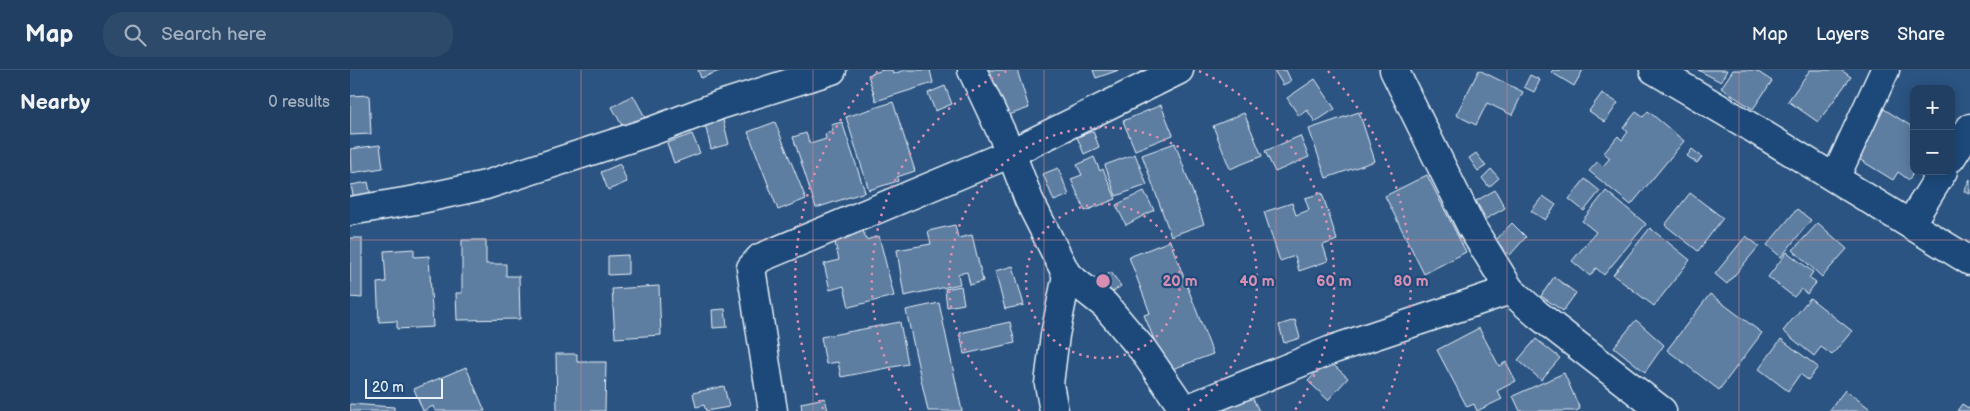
<!DOCTYPE html>
<meta charset="utf-8">
<style>
body{margin:0;font-family:"Balsamiq Sans",sans-serif;background:#2d4a6b;color:#f1f3f6}
.controls{position:absolute;right:15px;top:15px;display:grid;overflow:hidden;border-radius:10px;box-shadow:0 2px 12px #0003}
.controls button{width:45px;height:45px;display:grid;place-items:center;padding:0;border:0;border-bottom:1px solid #3d5877;background:#203f62;color:#f1f3f6;font:25px sans-serif}
.scale{position:absolute;left:15px;bottom:12px;width:78px;box-sizing:border-box;padding-left:5px;border:2px solid #e8f1f8;border-top:0;font-size:14px;line-height:18px;white-space:nowrap;color:#e8f1f8;-webkit-text-stroke:4px #1f4a7a;paint-order:stroke}
.list{margin:0;padding:0;list-style:none}
h2{display:flex;justify-content:space-between;align-items:center;height:65px;margin:0;padding:0 20px;font-size:21px}
h2 small{font-size:16px;font-weight:400;color:#a2afbe}
.icon{flex:none;width:28px;height:28px;fill:none;stroke:currentColor;stroke-width:2;stroke-linecap:round;stroke-linejoin:round}
.map{position:relative;flex:none;width:1620px;height:341px;overflow:hidden}
header{display:flex;align-items:center;gap:30px;box-sizing:border-box;height:70px;padding:0 25px;background:#203f62;border-bottom:1px solid #3d5877}
header strong{font-size:24px}
nav{display:flex;gap:28px;margin-inline-start:auto;font-size:18px}
.search{width:350px;height:45px;background:#2d4a6b;display:flex;align-items:center;gap:12px;box-sizing:border-box;padding:0 18px;border-radius:20px;color:#a2afbe;font-size:19px}
main{display:flex}
aside{flex:1;background:#203f62}
.map>svg:first-child{display:block}
</style>
<header>
<strong>Map</strong>
<div class="search"><svg class="icon" aria-label="search" viewBox="0 0 24 24"><circle cx="10" cy="10" r="6"/><path d="M15 15l6 6"/></svg>Search here</div>
<nav><a>Map</a><a>Layers</a><a>Share</a></nav>
</header>
<main>
<aside>
<h2>Nearby<small>0 results</small></h2>
<ul class="list">
</ul>
</aside>
<div class="map">
<svg width="1620" height="341" viewBox="0 0 1620 341">
<rect width="100%" height="100%" fill="#2b5482"/>
<filter id="ink" filterUnits="userSpaceOnUse"><feTurbulence type="fractalNoise" baseFrequency=".02" numOctaves="2"/><feDisplacementMap in="SourceGraphic" scale="10" xChannelSelector="R" yChannelSelector="G"/><feConvolveMatrix kernelMatrix="1 2 1 2 8 2 1 2 1" color-interpolation-filters="sRGB"/></filter>
<g filter="url(#ink)">
<g fill="#5d7da1" stroke="#e8f1f8">
<path d="M348,0h24l-21,8z"/>
<path d="M533,0h9l1,4 12,-4h25l3,13 -57,18 -8,-26z"/>
<path d="M638,0h29l12,38 -26,9z"/>
<path d="M743,0h26l-23,8z"/>
<path d="M924,0h12l5,11 -8,4z"/>
<path d="M1129,0l44,22 -11,23 -25,-12 -11,22 -20,-10z"/>
<path d="M1203,0h30l-9,16 -23,-14z"/>
<path d="M1348,0h29l-6,12z"/>
<path d="M1383,0h22l17,11 -19,28 -32,-21z"/>
<path d="M1460,0h31l10,7 -33,45 -30,-21z"/>
<path d="M1180,5l10,5 -6,12 -10,-5z"/>
<path d="M965,9l20,30 -20,13 -8,-12 -8,6 -12,-18z"/>
<path d="M595,16l7,18 -17,7 -7,-18z"/>
<path d="M1252,23l16,10 -13,19 -16,-11z"/>
<path d="M19,25l2,39 -21,1v-39z"/>
<path d="M283,25l13,24 -21,12 -13,-24z"/>
<path d="M543,32l22,69 -18,6 1,4 -29,9 -23,-73z"/>
<path d="M811,35l12,30 -38,15 -12,-29z"/>
<path d="M1534,39l30,19v43l-5,9 -11,-8 -5,8 -39,-24z"/>
<path d="M1298,41l36,30 -53,64 -42,-34 9,-10 5,5 7,-8 -6,-5 14,-17 4,4 6,-8 -5,-4 13,-16 7,5z"/>
<path d="M1009,42l16,49 -49,17 -17,-49z"/>
<path d="M894,43l18,43 -32,13 -17,-43z"/>
<path d="M373,50l6,24 -18,5 -6,-25z"/>
<path d="M425,52l31,77 -28,11 -30,-78z"/>
<path d="M492,52l23,70 -49,16 -23,-71 13,-4 4,11 16,-5 -1,-5 8,-3 -2,-6z"/>
<path d="M743,61l6,16 -15,7 -7,-17z"/>
<path d="M342,64l8,19 -26,10 -7,-20z"/>
<path d="M950,66l9,21 -34,15 -10,-21z"/>
<path d="M825,73l29,81 -33,12 -29,-81z"/>
<path d="M30,75l3,23 -32,5 -1,-24z"/>
<path d="M1342,79l10,8 -5,6 -10,-7z"/>
<path d="M1126,83l10,13 -8,5 -9,-13z"/>
<path d="M785,84l12,31 -31,11 -11,-31z"/>
<path d="M744,87l6,14 3,-2 13,30 -31,12 -14,-32 11,-4 -5,-10z"/>
<path d="M270,94l7,18 -19,8 -7,-18z"/>
<path d="M708,98l11,27 -15,6 -11,-27z"/>
<path d="M1141,99l8,9 -10,9 -7,-9z"/>
<path d="M1077,105l39,77 -42,22 -39,-78z"/>
<path d="M1235,109l15,12 -16,20 -15,-12z"/>
<path d="M1620,109v15l-6,-3z"/>
<path d="M18,112l4,18 -17,5 -4,-20z"/>
<path d="M1145,120l10,18 -19,11 -10,-18z"/>
<path d="M794,121l10,19 -28,15 -10,-20z"/>
<path d="M1256,121l40,33 -42,51 -8,-7 -6,8 -18,-15 24,-29 -14,-11z"/>
<path d="M972,123l15,47 -14,5 5,16 -29,10 -4,-15 -15,5 -16,-49 28,-9 4,12 13,-5 -4,-12z"/>
<path d="M1340,123l33,25 -25,33 -33,-26z"/>
<path d="M1193,126l13,9 -11,15 -14,-9z"/>
<path d="M1447,139l14,11 -30,37 -14,-12z"/>
<path d="M1162,153l14,14 -16,18 -15,-14z"/>
<path d="M1468,153l29,26 -25,28 -29,-27z"/>
<path d="M605,155l3,13 14,-3 11,46 -13,4 -3,-13 -9,2 2,10 -56,12 -7,-46 34,-6 -3,-13z"/>
<path d="M512,157l4,13 13,-4 15,60 -45,11 -5,-21 -14,4 -6,-26 15,-4 -6,-26z"/>
<path d="M1300,158l40,32 -36,46 -41,-31z"/>
<path d="M1396,166l13,10 -32,38 -12,-10z"/>
<path d="M0,168h12v60l-12,-1z"/>
<path d="M112,170h24v24h20v12h13l1,43 -63,1 -1,-27h6z"/>
<path d="M820,171l43,113 -46,17 -23,-56 6,-2 -21,-56z"/>
<path d="M64,179v8l15,-1 4,71 -36,2v-8l-18,1 -2,-39 9,-1 -2,-31z"/>
<path d="M1437,182l26,20 -4,6 7,5 -9,11 -6,-5 -7,8 -26,-20z"/>
<path d="M278,185v19l-20,1v-19z"/>
<path d="M663,196l11,39 -19,4 -10,-38z"/>
<path d="M761,202l10,14 -15,11 -10,-14z"/>
<path d="M1204,207l22,16 -13,18 -22,-15z"/>
<path d="M309,216l2,49 -46,3 -3,-49z"/>
<path d="M611,216l3,18 -17,3 -2,-18z"/>
<path d="M1360,224l52,39 -43,57 -52,-40z"/>
<path d="M1460,228l42,33 -20,24 -11,-8 -7,9 -31,-25z"/>
<path d="M589,233l23,108h-34l-22,-101z"/>
<path d="M375,239l2,18 -14,1 -1,-18z"/>
<path d="M945,250l5,18 -16,5 -5,-18z"/>
<path d="M1286,250l28,25 -19,27 -31,-25z"/>
<path d="M550,252l8,42 -67,13 -3,-15 -12,2 -5,-27z"/>
<path d="M660,252l5,21 -51,11 -4,-21z"/>
<path d="M1129,258l20,38 7,-4 10,19 -19,10 5,8 -25,12 -3,-7 -7,3 -30,-57z"/>
<path d="M1186,269l24,19 -19,22 -23,-20z"/>
<path d="M1431,269l37,28 -10,13 -8,-6 -12,17 -29,-22z"/>
<path d="M206,284h21v8h29l-1,49h-48z"/>
<path d="M978,290l20,18 -20,22 -20,-19z"/>
<path d="M116,297l19,44h-50l-2,-5 -10,5 -9,-22z"/>
<path d="M1214,303l16,36 -4,2h-56l-7,-15z"/>
<path d="M374,316l5,21 -23,4 -2,-6 -8,2 -3,-14z"/>
<path d="M1495,320l28,21h-44z"/>
<path d="M900,323l9,18h-44z"/>
<path d="M475,328l3,13h-26l-1,-8z"/>
<path d="M0,334l44,3v4h-44z"/>
<path d="M1612,334l8,5v2h-13z"/>
</g>
<g fill="none" stroke-linecap="round" stroke-linejoin="round">
<g stroke="#e8f1f8" stroke-width="31">
<g id="street">
<path d="M622,0l39,83 18,47 38,75 38,30 38,45 42,61"/>
<path d="M1044,0l78,158 38,62 27,24 125,97"/>
<path d="M1304,0l92,54 224,137"/>
<path d="M1601,88l19,-30"/>
<path d="M1485,108l50,-108"/>
<path d="M0,141l66,-11 70,-15 166,-54 68,-26 112,-35"/>
<path d="M1560,154l33,-53"/>
<path d="M834,340l150,-61 176,-59"/>
<path d="M423,341l-22,-143 9,-10 251,-105 168,-83"/>
<path d="M704,341l-5,-27 6,-49 12,-60"/>
</g>
</g>
<use href="#street" stroke="#1f4a7a" stroke-width="28"/>
</g>
</g>
<path fill="none" stroke="#df8c90" stroke-width="1" stroke-opacity="0.55" d="M231,0v341M463,0v341M694,0v341M926,0v341M1157,0v341M1389,0v341M0,170h1620"/>
<g fill="none" stroke="#d78fb1" stroke-width="2.5" stroke-dasharray="2.5 5">
<circle cx="753" cy="211" r="77"/>
<path d="M670 341A154 154 0 1 1 836 341"/>
<path d="M561 340A231 231 0 0 1 657 1M849 1A231 231 0 0 1 945 340"/>
<path d="M473 339A308 308 0 0 1 528 1M978 1A308 308 0 0 1 1033 339"/>
</g>
<circle cx="753" cy="211" r="8" fill="#d78fb1" stroke="#1f4a7a" stroke-width="2.5"/>
<g font-size="15" text-anchor="middle" font-weight="bold" fill="#d78fb1" stroke="#1f4a7a" stroke-width="4.5" stroke-linejoin="round" paint-order="stroke">
<text x="830" y="216">20 m</text>
<text x="907" y="216">40 m</text>
<text x="984" y="216">60 m</text>
<text x="1061" y="216">80 m</text>
</g>
</svg>
<div class="controls">
<button>+</button>
<button>−</button>
</div>
<div class="scale">20 m</div>
</div>
</main>
